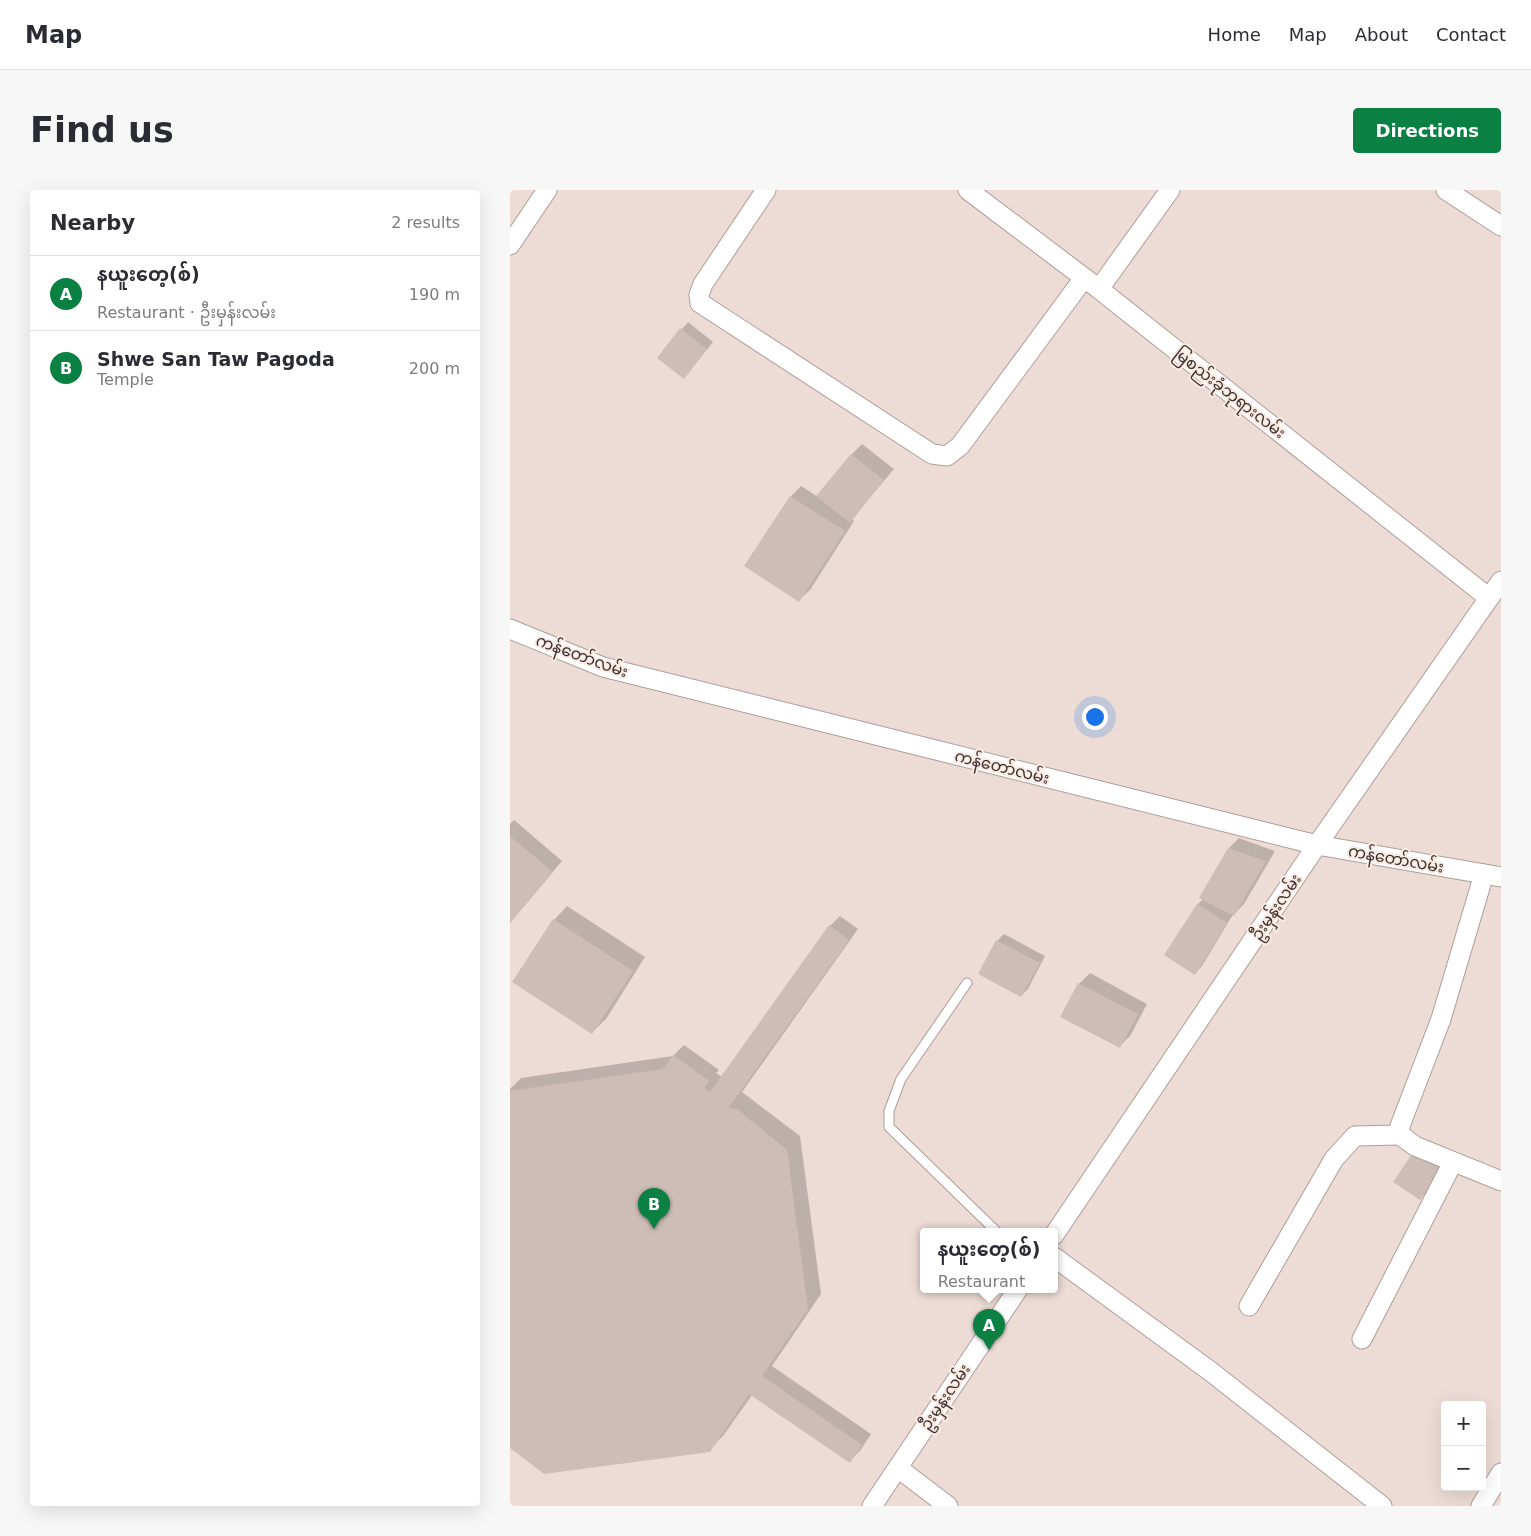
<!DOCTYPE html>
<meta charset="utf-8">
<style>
body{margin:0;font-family:"DejaVu Sans","Noto Sans Myanmar",sans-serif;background:#f7f7f7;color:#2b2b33}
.controls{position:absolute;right:15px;bottom:15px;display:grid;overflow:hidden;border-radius:5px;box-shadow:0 5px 20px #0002}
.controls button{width:45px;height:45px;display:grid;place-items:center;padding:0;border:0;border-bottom:1px solid #e1e1e2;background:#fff;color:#2b2b33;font:25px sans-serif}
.you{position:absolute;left:584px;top:526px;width:18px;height:18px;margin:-12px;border:4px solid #fff;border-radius:50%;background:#1a73e8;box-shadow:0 0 0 8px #1a73e833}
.badge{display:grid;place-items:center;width:32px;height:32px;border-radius:50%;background:#0b8043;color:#fff;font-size:16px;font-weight:700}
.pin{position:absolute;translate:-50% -41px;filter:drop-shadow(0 1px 2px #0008)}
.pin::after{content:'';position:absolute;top:26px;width:18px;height:15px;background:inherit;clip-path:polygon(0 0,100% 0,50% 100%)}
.popup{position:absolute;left:410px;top:1038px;width:138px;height:65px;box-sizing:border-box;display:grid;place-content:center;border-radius:5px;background:#fff;filter:drop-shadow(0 1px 4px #0005);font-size:16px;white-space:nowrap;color:#7c7c81}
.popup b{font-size:19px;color:#2b2b33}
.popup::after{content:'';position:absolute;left:50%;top:100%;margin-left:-10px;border:10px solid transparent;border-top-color:#fff}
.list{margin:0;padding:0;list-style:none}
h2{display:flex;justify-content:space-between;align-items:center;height:65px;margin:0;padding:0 20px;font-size:21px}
h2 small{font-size:16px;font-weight:400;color:#7c7c81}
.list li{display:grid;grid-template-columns:32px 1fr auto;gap:15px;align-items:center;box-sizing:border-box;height:75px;padding:0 20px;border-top:1px solid #e1e1e2}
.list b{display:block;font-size:19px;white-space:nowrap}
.list p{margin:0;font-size:16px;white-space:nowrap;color:#7c7c81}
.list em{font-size:16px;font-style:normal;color:#7c7c81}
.map{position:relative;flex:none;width:991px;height:1316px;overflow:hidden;border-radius:5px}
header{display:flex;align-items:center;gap:30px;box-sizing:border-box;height:70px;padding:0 25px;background:#fff;border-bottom:1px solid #e1e1e2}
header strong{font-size:24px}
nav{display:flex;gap:28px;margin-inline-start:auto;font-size:18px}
.intro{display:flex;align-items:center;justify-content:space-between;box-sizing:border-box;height:120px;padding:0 30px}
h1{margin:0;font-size:35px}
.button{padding:12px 22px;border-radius:5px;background:#0b8043;color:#fff;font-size:18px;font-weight:700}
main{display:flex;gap:30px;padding:0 30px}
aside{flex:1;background:#fff;border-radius:5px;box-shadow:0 5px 20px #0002}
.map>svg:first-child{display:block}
</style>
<header>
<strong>Map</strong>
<nav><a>Home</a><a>Map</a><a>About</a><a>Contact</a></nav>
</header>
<div class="intro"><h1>Find us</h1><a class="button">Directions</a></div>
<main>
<aside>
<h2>Nearby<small>2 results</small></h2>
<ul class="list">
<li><span class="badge">A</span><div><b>နယူးတေ့(စ်)</b><p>Restaurant · ဦးမှန်းလမ်း</p></div><em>190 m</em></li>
<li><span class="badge">B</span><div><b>Shwe San Taw Pagoda</b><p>Temple</p></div><em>200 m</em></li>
</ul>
</aside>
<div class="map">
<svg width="991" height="1316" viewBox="0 0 991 1316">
<rect width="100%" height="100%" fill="#eddcd5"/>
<g fill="#0003">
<path d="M178,132l25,20 -29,36 -26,-20z"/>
<path d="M352,254l32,25 -42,50 2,2 -44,69 -11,10 -53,-35 45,-69 10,-10 17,11 34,-43z"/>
<path d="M4,630l48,41 -52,62v-99z"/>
<path d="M729,648l36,13 -31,53 -12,12 -30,50 -7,7 3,-69 5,-5 25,-50z"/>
<path d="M57,716l78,51 -39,62 -14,13 -38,-112z"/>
<path d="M330,726l18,13 -116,163 58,44 21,158 -49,72 99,68 -11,17 -11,10 -97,-66 -29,41 -14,14 -199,-4v-357l11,-11 152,-22 11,-11 35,25 -3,3 6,4 108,-151z"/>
<path d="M494,744l41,22 -17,33 -7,7 -24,-55z"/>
<path d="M580,783l57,31 -17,32 -11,11 -40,-63z"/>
<path d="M912,955l25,17 -20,30 -7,7z"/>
</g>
<g fill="#cdbdb6">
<path d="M170,138l27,21 -23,30 -27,-21z"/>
<path d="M341,264l33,26 -34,43 -34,-27z"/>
<path d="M280,306l55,35 -46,71 -55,-36z"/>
<path d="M0,646l43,36 -43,51z"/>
<path d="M718,658l38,13 -32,55 -35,-18z"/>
<path d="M687,714l30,19 -32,52 -31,-20z"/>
<path d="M43,729l80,52 -41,63 -80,-52z"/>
<path d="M319,735l20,15 -120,167 5,3 2,-2 51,42 21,159 -46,67 100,69 -12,18 -101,-69 -39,58 -166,22 -34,-26v-357l153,-22 10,-14 36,26 -5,7 6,4z"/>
<path d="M486,750l44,23 -19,34 -43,-23z"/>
<path d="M568,793l60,31 -18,34 -60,-31z"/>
<path d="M904,961l27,18 -21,31 -27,-18z"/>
</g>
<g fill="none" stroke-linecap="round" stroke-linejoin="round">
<g stroke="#ae9e97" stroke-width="11">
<path id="lane" d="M457,793l-66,96 -12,32v16l107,104"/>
</g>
<g stroke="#ae9e97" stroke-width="21">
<g id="street">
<path d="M256,0l-63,94 -4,11 1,8 232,151 15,2 13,-10 124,-168"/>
<path d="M458,0l131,99 390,309"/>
<path d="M936,0l55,36"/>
<path d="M0,55l37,-55"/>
<path d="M589,99l71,-99"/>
<path d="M0,439l93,38 714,178 184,32"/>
<path d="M974,684l-43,145 -41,107v9l15,11 86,35"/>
<path d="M544,1045l263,-390 184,-264"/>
<path d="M544,1067l156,114 172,135"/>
<path d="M739,1116l85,-147 21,-23 45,-1"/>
<path d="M852,1149l91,-177"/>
<path d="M388,1278l50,38"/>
<path d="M362,1316l146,-217"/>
<path d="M971,1316l20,-33"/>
</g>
</g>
<use href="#lane" stroke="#fff" stroke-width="9"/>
<use href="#street" stroke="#fff" stroke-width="19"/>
</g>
<g text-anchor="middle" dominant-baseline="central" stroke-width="4" stroke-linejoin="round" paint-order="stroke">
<g font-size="16" fill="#38312f" stroke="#fbeae2">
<text transform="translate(720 203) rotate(38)">မြစည်းခုံဘုရားလမ်း</text>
<text transform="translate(72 466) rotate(20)">ကန်တော်လမ်း</text>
<text transform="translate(492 577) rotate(14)">ကန်တော်လမ်း</text>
<text transform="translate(886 669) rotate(10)">ကန်တော်လမ်း</text>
<text transform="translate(766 717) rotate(-56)">ဦးမှန်းလမ်း</text>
<text transform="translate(435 1207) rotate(-56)">ဦးမှန်းလမ်း</text>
</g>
</g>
</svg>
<div class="controls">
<button>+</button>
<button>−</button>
</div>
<div class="you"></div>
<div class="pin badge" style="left:479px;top:1160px">A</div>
<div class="popup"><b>နယူးတေ့(စ်)</b>Restaurant</div>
<div class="pin badge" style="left:144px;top:1039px">B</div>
</div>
</main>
